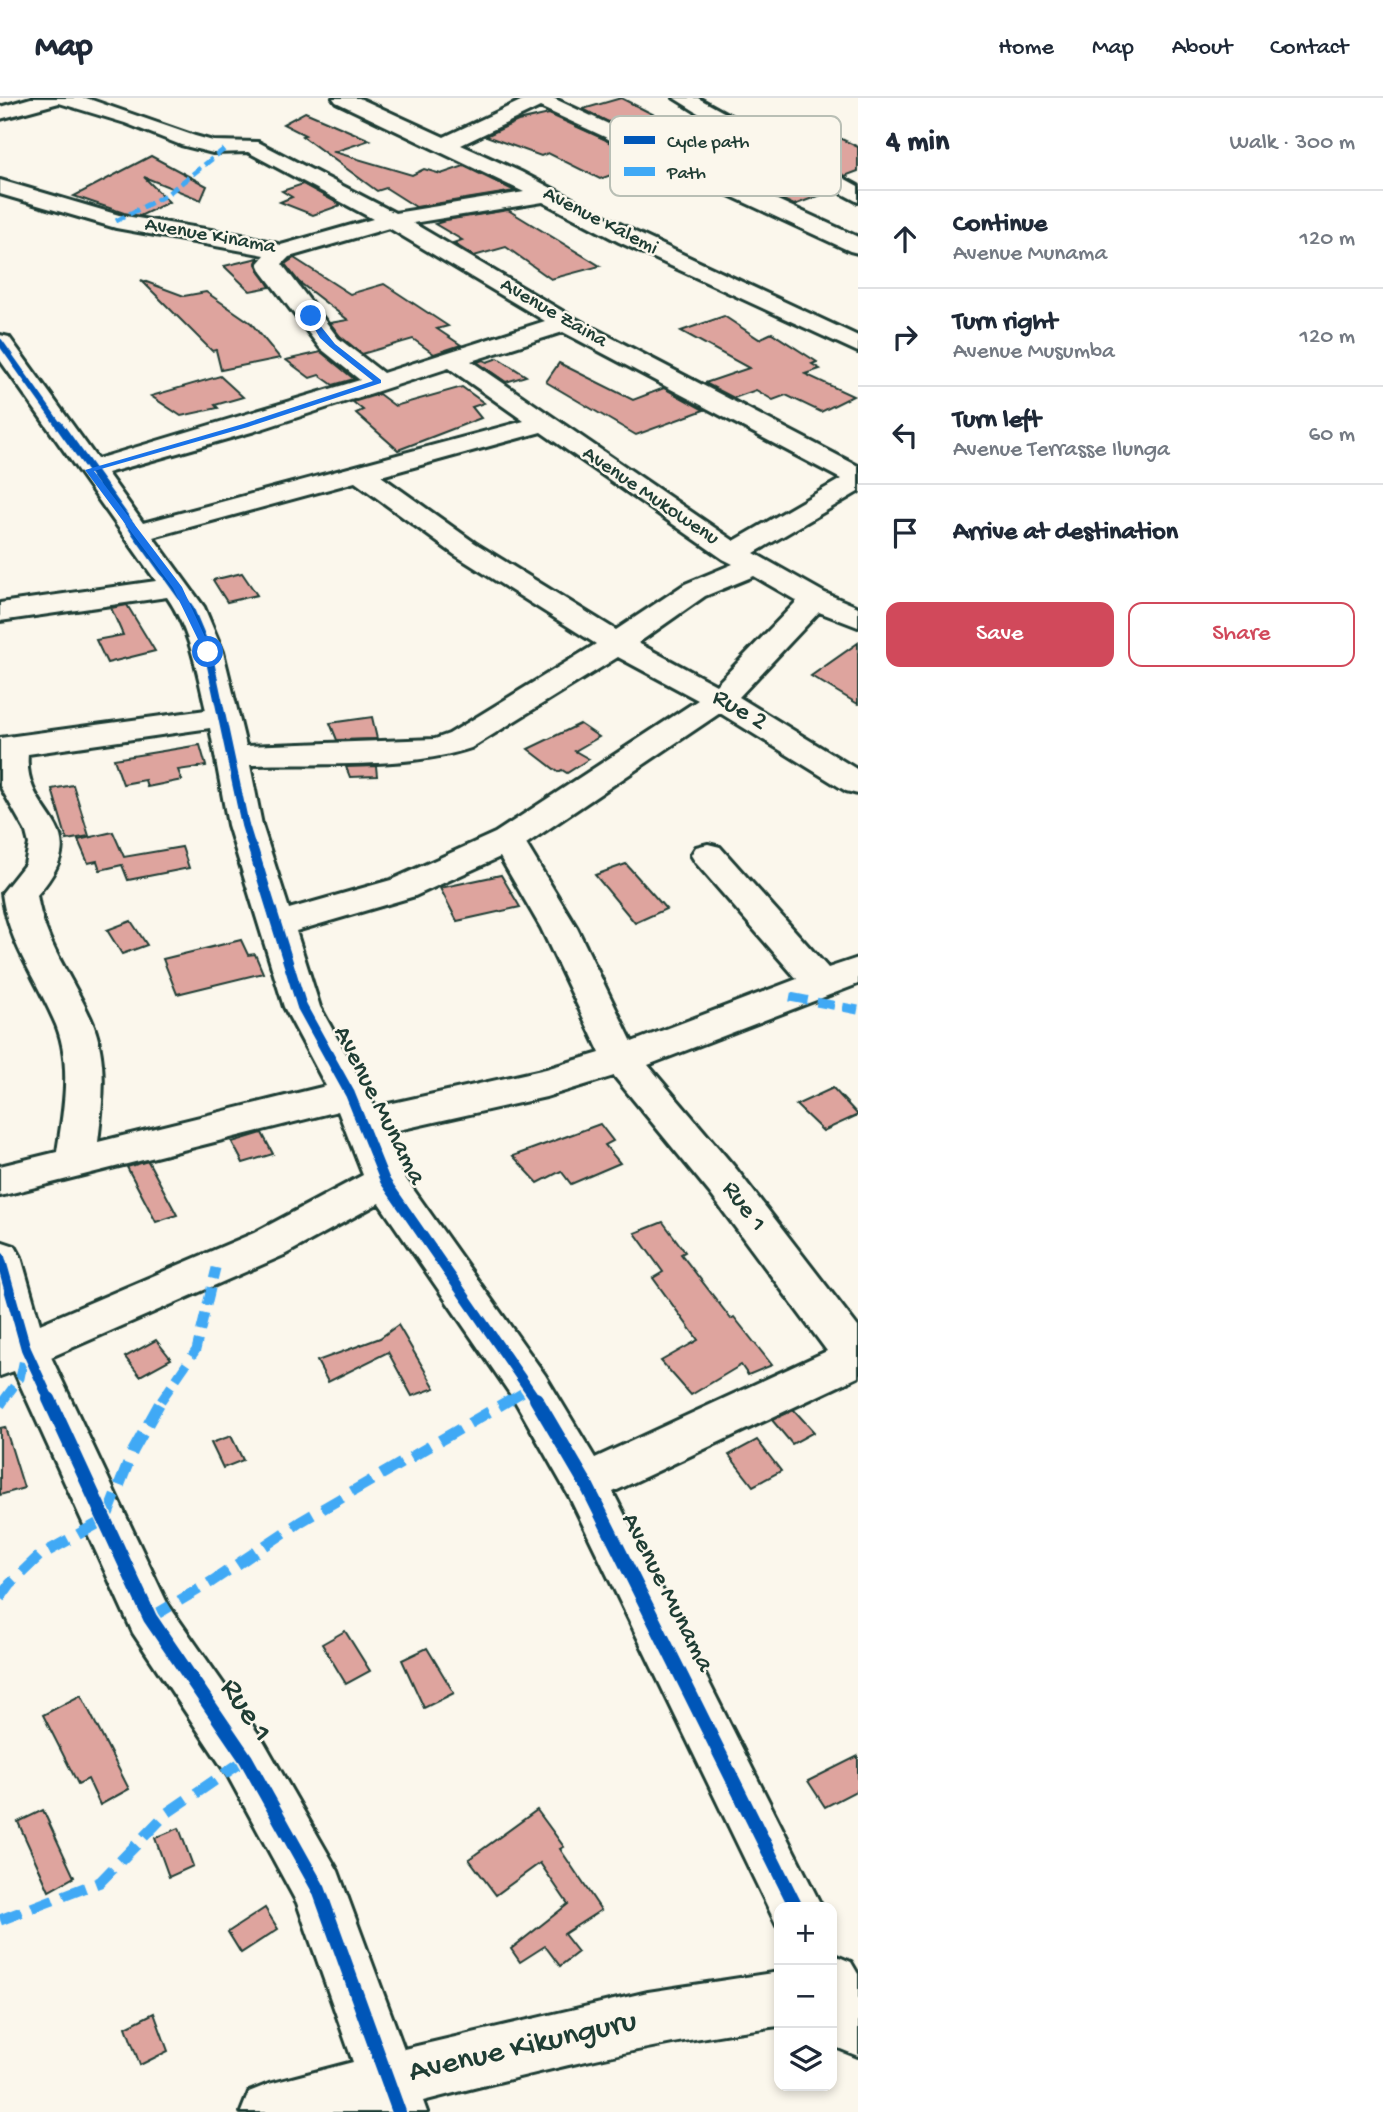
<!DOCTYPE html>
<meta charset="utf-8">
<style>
body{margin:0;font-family:"Gochi Hand",sans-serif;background:#f6f6f7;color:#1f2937}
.controls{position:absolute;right:21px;bottom:21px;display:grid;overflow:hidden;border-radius:14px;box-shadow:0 4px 10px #0003}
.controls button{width:63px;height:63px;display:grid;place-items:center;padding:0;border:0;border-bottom:2px solid #e0e1e3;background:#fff;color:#1f2937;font:35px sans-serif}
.stop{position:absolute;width:21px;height:21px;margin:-16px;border:5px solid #1a73e8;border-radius:50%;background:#fff}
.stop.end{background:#1a73e8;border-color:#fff;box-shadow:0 2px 7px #0008}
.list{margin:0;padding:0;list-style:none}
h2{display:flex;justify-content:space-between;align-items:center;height:91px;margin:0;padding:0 28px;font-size:30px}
h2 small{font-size:23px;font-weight:400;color:#747a83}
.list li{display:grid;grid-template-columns:46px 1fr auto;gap:21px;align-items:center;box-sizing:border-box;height:98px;padding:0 28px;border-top:2px solid #e0e1e3}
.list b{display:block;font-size:26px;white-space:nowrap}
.list p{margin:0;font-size:23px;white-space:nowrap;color:#747a83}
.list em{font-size:23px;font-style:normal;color:#747a83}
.actions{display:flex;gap:14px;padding:21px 28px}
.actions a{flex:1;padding:16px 0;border:2px solid #d1495b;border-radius:14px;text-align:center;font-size:24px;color:#d1495b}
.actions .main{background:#d1495b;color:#fff}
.icon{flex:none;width:38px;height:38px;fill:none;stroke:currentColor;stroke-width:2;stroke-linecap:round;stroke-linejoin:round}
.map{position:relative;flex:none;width:858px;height:2014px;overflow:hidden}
header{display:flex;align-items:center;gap:42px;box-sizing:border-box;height:98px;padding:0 35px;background:#fff;border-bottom:2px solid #e0e1e3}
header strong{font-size:33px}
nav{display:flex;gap:38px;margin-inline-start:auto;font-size:24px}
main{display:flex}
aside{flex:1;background:#fff}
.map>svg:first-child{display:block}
</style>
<header>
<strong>Map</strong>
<nav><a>Home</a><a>Map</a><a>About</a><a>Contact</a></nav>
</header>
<main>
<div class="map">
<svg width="858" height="2014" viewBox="0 0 858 2014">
<rect width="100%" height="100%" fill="#fbf7ec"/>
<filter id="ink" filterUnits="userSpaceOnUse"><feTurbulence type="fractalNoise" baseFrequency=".0143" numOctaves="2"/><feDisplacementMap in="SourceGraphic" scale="14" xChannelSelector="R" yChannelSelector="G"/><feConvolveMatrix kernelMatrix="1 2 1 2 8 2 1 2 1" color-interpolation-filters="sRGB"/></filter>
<g filter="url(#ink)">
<g fill="#dea49e" stroke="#1f3d34" stroke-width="2">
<path d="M621,0l45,23 25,12 -36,14 -72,-38z"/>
<path d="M305,14l65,28 -36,12 78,23 12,-6 17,5 23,-8 51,25 -99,16 -30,-19 -9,3 -75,-55 3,-1 -22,-11z"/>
<path d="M549,16l55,25 27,17 -11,5 14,6 -34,12 -52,-26 -7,3 -55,-20 32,-15z"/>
<path d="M827,34l31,15v24l-13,5 -57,-31z"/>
<path d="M761,55l59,32 -11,4 12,6 -27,10 -39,-18v-5l-29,-12 24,-8 -6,-3z"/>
<path d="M151,58l56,30 -6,14 -57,-23 25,25 -29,14 -16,-3 -50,-17z"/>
<path d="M303,86l38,21 -28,10 -33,-13 12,-5 -10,-6z"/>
<path d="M508,112l92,56 -49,13 -45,-32 -32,9 -21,-13 9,-3 -27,-16 7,-2 -2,-1z"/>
<path d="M258,160l-2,6 14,23 -20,4 -26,-25z"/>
<path d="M294,160l56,36 34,-10 64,42 -11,3 24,16 -27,9 -21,-15 -51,15 -22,-18 -10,-13 18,-3 -49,-38 -14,-18z"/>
<path d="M141,182l43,16 22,-4 45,31 29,35 -59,12 -5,-20 -4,1z"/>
<path d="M724,218l35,23 13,-6 45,29 -5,2 8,5 -15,5 48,22 -32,16 -35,-17 -13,5 -17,-10 -22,8 -29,-15 44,-15 -68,-37z"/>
<path d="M321,254l33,27 -21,6 -14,-10 -9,3 -24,-18z"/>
<path d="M498,260l28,18 -20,6 -29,-20 6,-2 4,2z"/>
<path d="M559,265l74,37 31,-12 40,22 -68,25 -90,-53z"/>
<path d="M220,278l23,21 -28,8 3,3 -37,8 -30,-20z"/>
<path d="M462,289l22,16 -12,4 9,11 -83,32 -42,-37 7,-3 -10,-8 26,-8 16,12z"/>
<path d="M242,475l15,22 -30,7 -14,-22z"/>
<path d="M127,507l28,46 -48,12 -11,-23 27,-5 -12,-27z"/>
<path d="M858,545v61l-47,-28z"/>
<path d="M372,619l5,22 -40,1 -7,-17z"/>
<path d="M580,626l19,13 -24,14 14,8 -22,14 -5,-3 -4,2 -30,-23z"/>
<path d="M200,647l6,21 -28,4 4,10 -35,7 -2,-7 -22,4 -9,-25z"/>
<path d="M376,668l1,10 -27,1 -4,-10z"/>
<path d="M73,687l16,51 -22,4 -15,-51z"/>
<path d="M113,734l11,25 58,-10 7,21 -61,12 -6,-15 -22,5 -3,-9 -9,2 -10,-23z"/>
<path d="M626,766l40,45 -31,14 -40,-48z"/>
<path d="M501,777l19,32 -63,14 -17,-33z"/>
<path d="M131,823l16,24 -25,9 -15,-24z"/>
<path d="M241,842l7,15 7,-1 8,19 -86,21 -14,-35z"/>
<path d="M833,990l25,27 -35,16 -27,-26z"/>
<path d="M600,1026l13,17 -8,4 15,18 -49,21 -10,-13 -23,12 -25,-27z"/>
<path d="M262,1035l11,21 -30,9 -11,-21z"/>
<path d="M148,1063l29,54 -21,7 -29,-55z"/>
<path d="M663,1124l22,30 -4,2 50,65 3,-2 38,48 -24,10 -7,-10 -50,30 -30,-34 37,-21 -45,-62 10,-6 -28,-39z"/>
<path d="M398,1227l37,63 -23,8 -24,-44 -60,30 -11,-21 63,-23z"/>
<path d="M156,1242l15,19 -31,17 -15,-19z"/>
<path d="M794,1312l20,22 -22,12 -20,-24z"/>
<path d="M5,1329l19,61 -24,7v-67z"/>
<path d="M231,1338l12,24 -20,8 -12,-25z"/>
<path d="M757,1342l24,31 -28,15 -24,-31z"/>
<path d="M345,1533l25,40 -24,13 -24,-40z"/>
<path d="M427,1550l27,45 -30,15 -22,-48z"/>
<path d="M81,1597l48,94 -29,16 -12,-26 -10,5 -35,-69z"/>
<path d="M858,1658v34l-33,17 -17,-26z"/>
<path d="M43,1712l31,67 -25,14 -31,-69z"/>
<path d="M537,1712l27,37 -4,2 41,61 -37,24 14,18 -18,14 -15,-20 -25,16 -9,-13 57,-45 -28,-41 -44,32 -27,-36z"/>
<path d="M179,1730l14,38 -24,11 -14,-39z"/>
<path d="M265,1810l13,21 -37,24 -13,-21z"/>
<path d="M154,1915l14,38 -28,14 -14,-38z"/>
</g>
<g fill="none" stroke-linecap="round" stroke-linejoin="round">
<g stroke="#1f3d34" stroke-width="6">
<g id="minor">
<path d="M31,0h55l109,38 18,5 45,1 137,71 129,-21 -188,-90 -3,-4h26l85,39 83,-39h26l66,31 29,18 99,39 111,51v16l-8,-2 -119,-55 -97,-41 -29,-18 -65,-30 -79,38 60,27 114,60 223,104v16l-239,-110 -76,-40 -130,21 161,95 284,148v26l-104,61 71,40 33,14v20l-39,-15 -80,85 119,73v24l-12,-3 -126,-78 -194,131 51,84 55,114 165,-63 -101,-116 -5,-8 5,-8 12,-3 12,3 108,121 30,-10v26l-210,81 89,105 121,157v50l-245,115 209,415h-43v20l-2,-1 -207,-428 -55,-97 -136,-198 -95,52 -233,102 116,246 97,139 74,129 66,178 244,-57 131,-20v54c-121,15 -238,45 -356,75l4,11h-186l8,-20 20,-8 84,-22 -56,-159 -69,-127 -95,-143 -119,-262 -14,5v-135l15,5 6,11 19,67 214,-91 109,-58 -25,-64 -338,85v-30l57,-14c7,-44 16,-93 -4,-134 -19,-43 -45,-77 -51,-125l23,-29 4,-20 -3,-12 -26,-46v-48l206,-28c-9,-39 -16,-80 -39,-113l-167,24v-18l156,-22 -156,-221v-25l9,2 88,122 263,-79 -40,-32 -58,-76 -4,-9 7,-8 -149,-27 -116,-34v-14l119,35 129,21 33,9 92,-26 -125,-67 -35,1 -32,-8 -56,-22 -66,-20 -59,16v-12zM389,130l156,93 -162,52 -45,-35 -56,-74 7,-7zM563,234l278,147 -107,62 -263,-180zM449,270l75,53 -381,102 -36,-50 148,-42zM541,334l182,127 10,5 -48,20 -69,46 -141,-87 -94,-67zM355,384l100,73 141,89 -147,90 -14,5 -189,7 -23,-94 -19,-45 -51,-70zM754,478l43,25 -81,84 -78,-42 67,-47zM618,559l80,43 -203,133 -104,47 -102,29 -27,-84 -12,-60c67,-2 159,4 221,-17zM210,630l18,97 56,182 42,79 -228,56c5,-41 10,-85 -7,-123 -19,-43 -47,-76 -54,-124 63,-72 -15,-75 -9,-141zM500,759l41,71 59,125 -54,16 -171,38 -55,-100 -24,-76 119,-35zM614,978l95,116 118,159 -232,107 -50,-83 -142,-200 -18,-42 161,-36z"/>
<path d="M674,0h24l160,88v16l-115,-61z"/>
<path d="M832,1856l19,8 7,12v82l-20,-8 -6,-13z"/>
</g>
</g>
<use href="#minor" fill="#fbf7ec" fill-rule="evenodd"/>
<path stroke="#3fa9f5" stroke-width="5" stroke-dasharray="10 5" stroke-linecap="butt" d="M116,123l50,-26 61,-48"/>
<g stroke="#3fa9f5" stroke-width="9" stroke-dasharray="18 9" stroke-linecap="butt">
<path d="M790,899l68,13"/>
<path d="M3,1303l17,-23 6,-29"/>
<path d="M161,1303l35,-51 20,-82"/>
<path d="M508,1303l22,-13"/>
</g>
<g stroke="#3fa9f5" stroke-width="11" stroke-dasharray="23 11" stroke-linecap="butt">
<path d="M0,1307l4,-6"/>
<path d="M0,1500l10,-14 29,-28 67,-37 27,-68 29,-52"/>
<path d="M150,1520l61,-36 89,-60 211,-123"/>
<path d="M0,1822l100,-38 67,-69 79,-54"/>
</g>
<g stroke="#fbf7ec" stroke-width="9">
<path id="cycleway-far3" d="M0,244l60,85"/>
</g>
<g stroke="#fbf7ec" stroke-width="11">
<path id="cycleway-far2" d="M59,327l130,182 19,45 37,173 8,26"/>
</g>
<g stroke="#fbf7ec" stroke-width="15">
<g id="cycleway-far1">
<path d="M253,751l49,158 48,87 35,87 152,220"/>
<path d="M0,1159l26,92 24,52"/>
</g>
</g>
<g stroke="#fbf7ec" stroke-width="18">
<g id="cycleway">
<path d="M49,1301l101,219 96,141 73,131 80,222"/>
<path d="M536,1301l50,85 210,423"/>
</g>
</g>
<use href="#cycleway-far3" stroke="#0057b8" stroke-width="6"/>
<use href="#cycleway-far2" stroke="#0057b8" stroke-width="8"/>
<use href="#cycleway-far1" stroke="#0057b8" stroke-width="10"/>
<use href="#cycleway" stroke="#0057b8" stroke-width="14"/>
</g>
</g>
<path fill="#1a73e8" d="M311,216l24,30 46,36v3l-133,44 -154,44 88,116 30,65 -7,2 -32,-66 -88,-118 158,-46 130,-43 -43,-34 -10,-9 -13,-22z"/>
<g text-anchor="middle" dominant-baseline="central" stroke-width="5" stroke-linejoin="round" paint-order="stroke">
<g font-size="21" fill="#1f3d34" stroke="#fbf7ec">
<text transform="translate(600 124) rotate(27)">Avenue Kalemi</text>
<text transform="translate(210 139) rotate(10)">Avenue Kinama</text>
<text transform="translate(553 216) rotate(30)">Avenue Zaina</text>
<text transform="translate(650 399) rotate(34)">Avenue Mukowenu</text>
</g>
<g font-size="26" fill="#1f3d34" stroke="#fbf7ec">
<text transform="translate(739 613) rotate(30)">Rue 2</text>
<text transform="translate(378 1008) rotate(63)">Avenue Munama</text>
<text transform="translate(743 1109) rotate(53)">Rue 1</text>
<text transform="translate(666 1495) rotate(63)">Avenue Munama</text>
</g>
<g font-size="32" fill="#1f3d34" stroke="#fbf7ec">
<text transform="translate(245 1613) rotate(56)">Rue 1</text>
<text transform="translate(523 1950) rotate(-13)">Avenue Kikunguru</text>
</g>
</g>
<rect x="610" y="18" width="231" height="80" rx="10" fill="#fbf7ec" stroke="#b9bfb5" stroke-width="2"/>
<rect x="624" y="38" width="31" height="8" fill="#0057b8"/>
<rect x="624" y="69" width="31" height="9" fill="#3fa9f5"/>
<g font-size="19" fill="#1f3d34">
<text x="667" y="49">Cycle path</text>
<text x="667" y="80">Path</text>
</g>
</svg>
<div class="controls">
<button>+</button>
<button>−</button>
<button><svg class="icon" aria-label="layers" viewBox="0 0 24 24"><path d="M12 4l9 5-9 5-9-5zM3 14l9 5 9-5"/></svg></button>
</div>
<div class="stop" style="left:208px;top:554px"></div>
<div class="stop end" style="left:311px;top:218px"></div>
</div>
<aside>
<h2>4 min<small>Walk · 300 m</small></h2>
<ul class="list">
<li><svg class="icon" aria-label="ahead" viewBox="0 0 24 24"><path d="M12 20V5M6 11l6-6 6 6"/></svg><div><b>Continue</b><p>Avenue Munama</p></div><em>120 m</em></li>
<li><svg class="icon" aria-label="right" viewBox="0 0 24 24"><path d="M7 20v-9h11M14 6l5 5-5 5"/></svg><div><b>Turn right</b><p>Avenue Musumba</p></div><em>120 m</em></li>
<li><svg class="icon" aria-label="left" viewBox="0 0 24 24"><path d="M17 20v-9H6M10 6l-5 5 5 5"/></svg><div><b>Turn left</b><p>Avenue Terrasse Ilunga</p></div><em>60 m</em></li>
<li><svg class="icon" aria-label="arrive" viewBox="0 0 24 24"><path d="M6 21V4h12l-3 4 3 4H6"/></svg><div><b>Arrive at destination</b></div></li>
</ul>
<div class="actions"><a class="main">Save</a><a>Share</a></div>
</aside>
</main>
